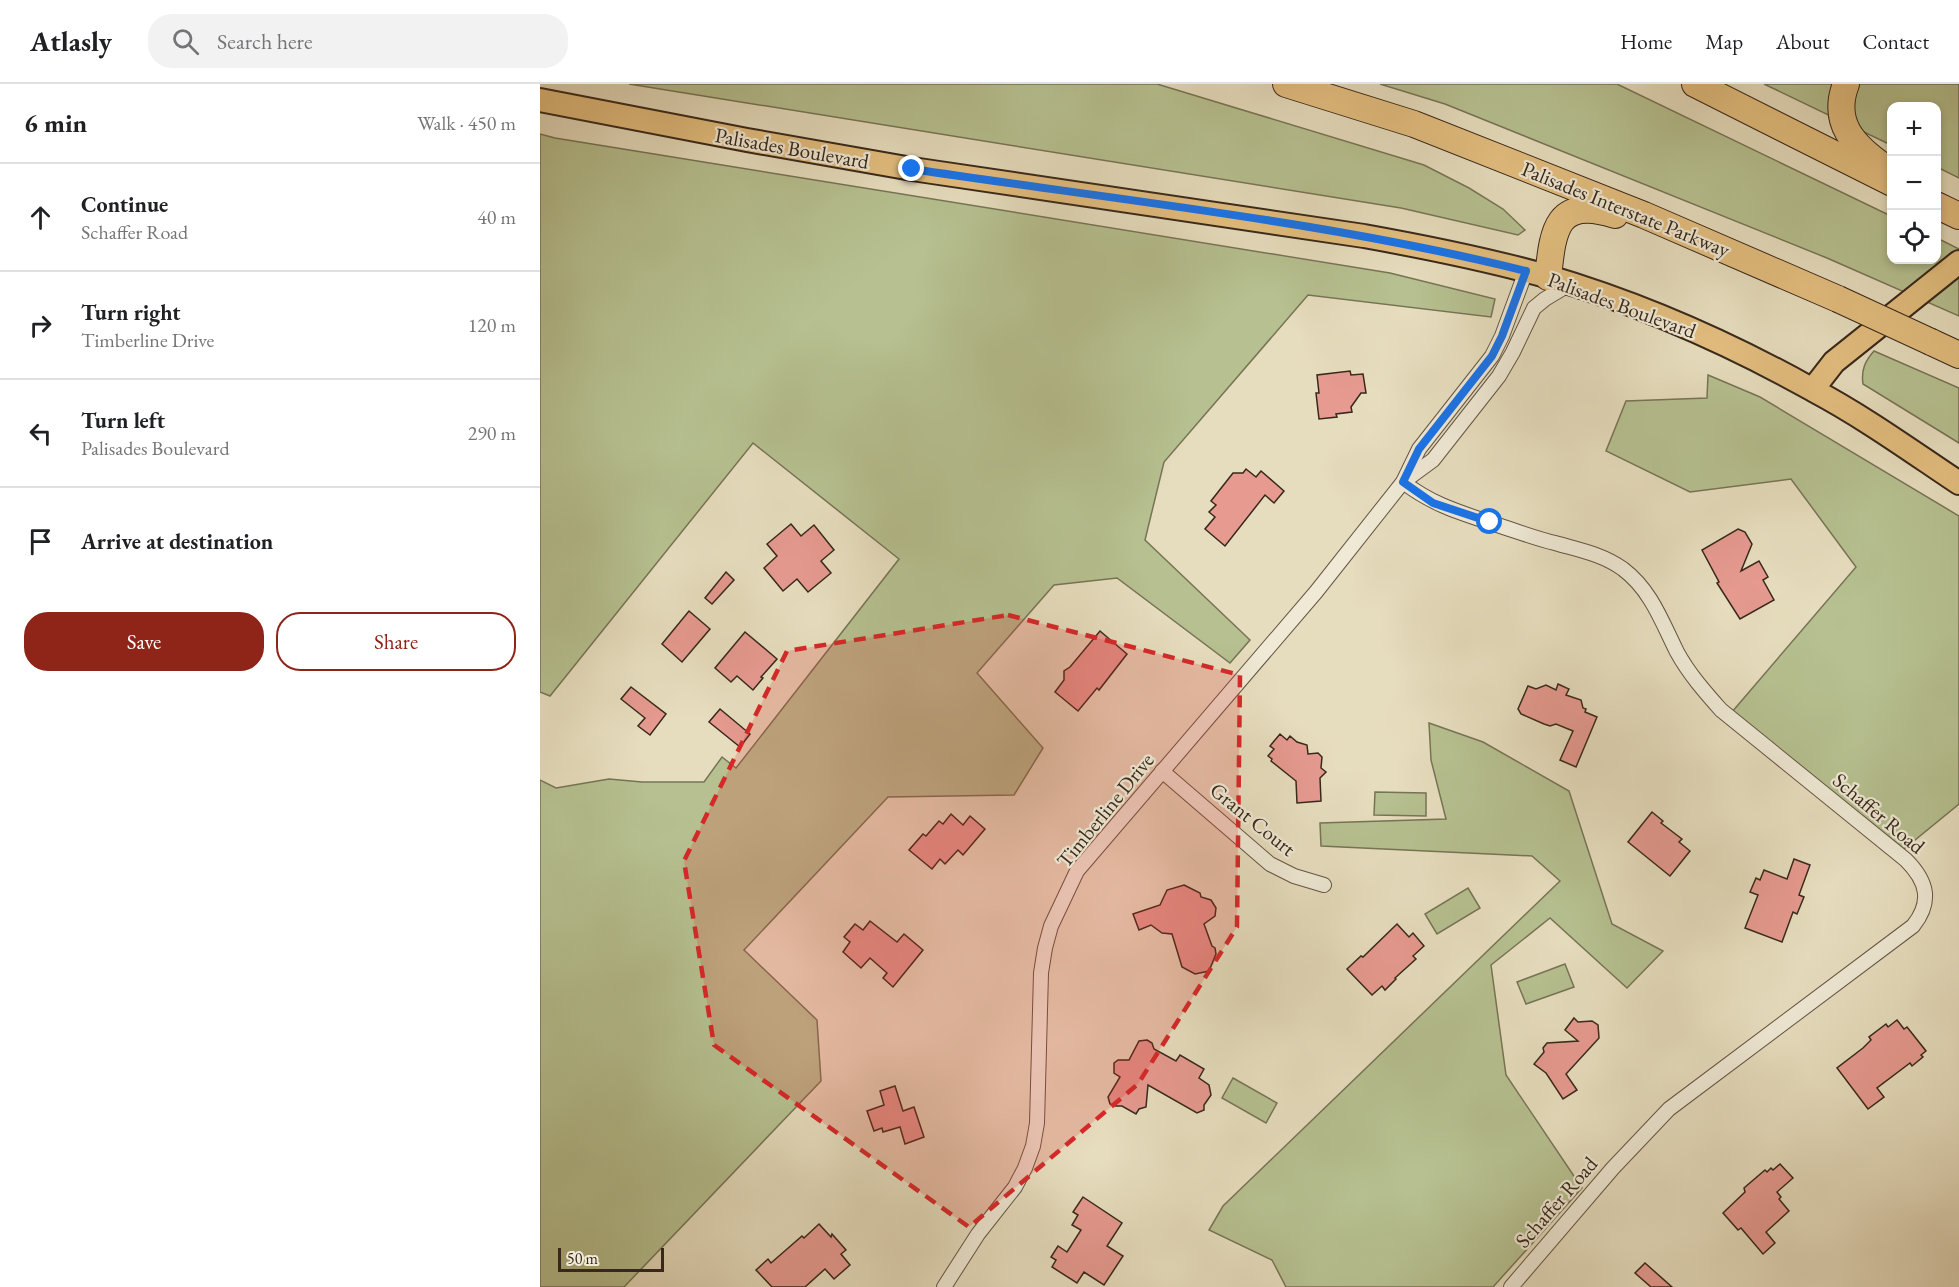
<!DOCTYPE html>
<meta charset="utf-8">
<style>
body{margin:0;font-family:"EB Garamond",serif;background:#f2f2f2;color:#202124}
.controls{position:absolute;right:18px;top:18px;display:grid;overflow:hidden;border-radius:12px;box-shadow:0 3px 9px #0003}
.controls button{width:54px;height:54px;display:grid;place-items:center;padding:0;border:0;border-bottom:2px solid #e0e0e0;background:#fff;color:#202124;font:30px sans-serif}
.scale{position:absolute;left:18px;bottom:15px;width:106px;box-sizing:border-box;padding-left:6px;border:3px solid #38281b;border-top:0;font-size:16px;line-height:21px;white-space:nowrap;color:#38281b;-webkit-text-stroke:4px #efe9d5;paint-order:stroke}
.stop{position:absolute;width:18px;height:18px;margin:-14px;border:4px solid #1a73e8;border-radius:50%;background:#fff}
.stop.end{background:#1a73e8;border-color:#fff;box-shadow:0 2px 6px #0008}
.list{margin:0;padding:0;list-style:none}
h2{display:flex;justify-content:space-between;align-items:center;height:78px;margin:0;padding:0 24px;font-size:26px}
h2 small{font-size:20px;font-weight:400;color:#757577}
.list li{display:grid;grid-template-columns:39px 1fr auto;gap:18px;align-items:center;box-sizing:border-box;height:108px;padding:0 24px;border-top:2px solid #e0e0e0}
.list b{display:block;font-size:22px;white-space:nowrap}
.list p{margin:0;font-size:20px;white-space:nowrap;color:#757577}
.list em{font-size:20px;font-style:normal;color:#757577}
.actions{display:flex;gap:12px;padding:18px 24px}
.actions a{flex:1;padding:14px 0;border:2px solid #8f2418;border-radius:24px;text-align:center;font-size:21px;color:#8f2418}
.actions .main{background:#8f2418;color:#fff}
.icon{flex:none;width:33px;height:33px;fill:none;stroke:currentColor;stroke-width:2;stroke-linecap:round;stroke-linejoin:round}
.map{position:relative;flex:none;width:1419px;height:1203px;overflow:hidden}
header{display:flex;align-items:center;gap:36px;box-sizing:border-box;height:84px;padding:0 30px;background:#fff;border-bottom:2px solid #e0e0e0}
header strong{font-size:28px}
nav{display:flex;gap:33px;margin-inline-start:auto;font-size:21px}
.search{width:420px;height:54px;background:#f2f2f2;display:flex;align-items:center;gap:15px;box-sizing:border-box;padding:0 21px;border-radius:24px;color:#757577;font-size:22px}
main{display:flex}
aside{flex:1;background:#fff}
.map>svg:first-child{display:block}
</style>
<header>
<strong>Atlasly</strong>
<div class="search"><svg class="icon" aria-label="search" viewBox="0 0 24 24"><circle cx="10" cy="10" r="6"/><path d="M15 15l6 6"/></svg>Search here</div>
<nav><a>Home</a><a>Map</a><a>About</a><a>Contact</a></nav>
</header>
<main>
<aside>
<h2>6 min<small>Walk · 450 m</small></h2>
<ul class="list">
<li><svg class="icon" aria-label="ahead" viewBox="0 0 24 24"><path d="M12 20V5M6 11l6-6 6 6"/></svg><div><b>Continue</b><p>Schaffer Road</p></div><em>40 m</em></li>
<li><svg class="icon" aria-label="right" viewBox="0 0 24 24"><path d="M7 20v-9h11M14 6l5 5-5 5"/></svg><div><b>Turn right</b><p>Timberline Drive</p></div><em>120 m</em></li>
<li><svg class="icon" aria-label="left" viewBox="0 0 24 24"><path d="M17 20v-9H6M10 6l-5 5 5 5"/></svg><div><b>Turn left</b><p>Palisades Boulevard</p></div><em>290 m</em></li>
<li><svg class="icon" aria-label="arrive" viewBox="0 0 24 24"><path d="M6 21V4h12l-3 4 3 4H6"/></svg><div><b>Arrive at destination</b></div></li>
</ul>
<div class="actions"><a class="main">Save</a><a>Share</a></div>
</aside>
<div class="map">
<svg width="1419" height="1203" viewBox="0 0 1419 1203">
<rect width="100%" height="100%" fill="#e6ddbe"/>
<filter id="stains"><feTurbulence type="fractalNoise" baseFrequency=".00333" numOctaves="4"/><feColorMatrix values="0 0 0 0 .2 0 0 0 0 .09 0 0 0 0 .02 0 0 0 .5 -.17"/></filter>
<radialGradient id="worn" r=".72"><stop offset=".6" stop-color="#630" stop-opacity="0"/><stop offset="1" stop-color="#630" stop-opacity=".3"/></radialGradient>
<g fill="#b6c090" stroke="#777456" stroke-width="1.5">
<path d="M89,0h528l267,81 45,23 34,21 22,21 -7,5 -117,-27z"/>
<path d="M840,0h237l274,132 1,44h44l1,-22 22,11v67l-132,-58 -382,-154z"/>
<path d="M1224,0h195v94l-22,-11 -1,-61h-44l-1,39z"/>
<path d="M0,50l15,4 835,135 105,26 -4,18 -183,-22 -144,167 -19,78 105,100 -20,23 -113,-85 -63,7 -77,88 66,75 -29,47 -126,2 -144,153 73,70 4,61 -197,206h-84v-507l16,8 53,-9 33,3h62l18,-25 14,11 163,-209 -146,-116 -203,253 -10,-4z"/>
<path d="M1334,267l85,37v55l-96,-59c-2,-14 2,-23 11,-33z"/>
<path d="M1168,291l52,22 199,119v288l-55,45 -172,-137 124,-145 -65,-88 -101,13 -84,-41 20,-50 81,-3z"/>
<path d="M889,639l54,19 86,49 43,133 51,27 -36,37 -77,-70 -59,47 15,110 76,113 -89,99h-207l-14,-27 -63,-30 14,-24 337,-325 -28,-25 -211,-10 -1,-23 126,-4 -15,-59z"/>
<path d="M835,708l51,1v23l-52,-1z"/>
<path d="M928,804l12,20 -43,26 -12,-20z"/>
<path d="M1025,880l9,23 -48,17 -9,-22z"/>
<path d="M693,994l44,25 -11,20 -44,-25z"/>
</g>
<g fill="#e69a90" stroke="#38281b" stroke-width="1.5">
<path d="M810,287l1,4 12,-1 3,19h-5l-10,14 1,5 -16,2 1,3 -18,2 -3,-26h3l-2,-18z"/>
<path d="M706,385l10,8 5,-6 23,20 -10,12 -9,-8 -40,51 -20,-17 10,-12 -6,-5 7,-7 -5,-4 22,-28h10z"/>
<path d="M251,440l10,12 13,-11 20,25 -13,11 10,12 -23,19 -11,-13 -14,12 -19,-23 13,-12 -10,-12z"/>
<path d="M1198,445l7,3 7,12 -11,27 18,-10 9,16 -5,3 11,20 -34,19 -23,-36 2,-1 -17,-32z"/>
<path d="M186,488l8,8 -22,24 -7,-6z"/>
<path d="M149,527l21,18 -28,33 -20,-18z"/>
<path d="M560,547l27,23 -28,36 -2,-2 -19,23 -23,-19 9,-12v-9l6,-4z"/>
<path d="M205,548l32,27 -16,18 2,1 -10,12 -16,-14 -6,6 -16,-14z"/>
<path d="M1018,600l11,5 -3,6 15,5 2,8 3,1 -1,3 12,5 -21,50 -16,-7 13,-29 -17,-7 -6,2 -6,-2 -23,-10 -3,-5 10,-23 8,3 10,-4 10,5z"/>
<path d="M91,603l35,27 -16,21 -12,-9 7,-8 -24,-19z"/>
<path d="M180,625l30,25 -10,13 -31,-25z"/>
<path d="M740,650l7,6 3,-4 7,6 10,3 1,9 10,-1 4,4 -1,11 5,4 -6,6 1,23 -24,2 -1,-22 -25,-20 1,-2 -4,-3 6,-7 -4,-3z"/>
<path d="M1112,728l11,9 -2,2 21,16 -3,3 11,9 -20,25 -42,-34z"/>
<path d="M411,730l12,11 7,-9 15,13 -22,26 -5,-5 -13,14 -5,-5 -8,10 -23,-19 14,-16 3,2 13,-15 4,3z"/>
<path d="M1254,775l16,6 -11,30 5,2 -7,17 -4,-2 -11,30 -37,-14 13,-33 -8,-3 6,-14 4,2 4,-10 23,9z"/>
<path d="M644,801l16,8 1,4 10,3 5,8 -1,8 -11,8 8,22 3,2 1,6 -7,17 -14,3 -13,-7 -10,-33 -10,-1 -11,-8 -12,5 -6,-16 27,-9 7,-15z"/>
<path d="M330,837l27,21 7,-8 19,16 -30,37 -10,-9 4,-5 -17,-15 -9,10 -18,-16 7,-10 -6,-5 11,-13 8,6z"/>
<path d="M857,840l12,13 4,-4 11,13 -11,10 3,3 -21,19 1,1 -11,11 -3,-4 -10,9 -25,-26 14,-13 2,1z"/>
<path d="M1034,934l4,4 14,-1 6,4 1,13 -33,36 11,16 -14,9 -17,-26 -12,-9 10,-12 -1,-4 4,-5 31,-2 -13,-11z"/>
<path d="M1357,936l7,9 3,-2 19,24 -5,4 2,2 -11,9 -2,-3 -33,25 7,9 -16,12 -31,-41 26,-20 8,-8 -2,-3 17,-13 2,3z"/>
<path d="M607,956l5,3 2,6 22,12 4,-6 24,14 -5,9 10,7 2,10 -7,10v5l-7,3 -49,-28 -2,22 -7,2 -3,5 -14,-8h-8l-4,-2 -2,-7 12,-20 -6,-4v-10l4,-3h11l10,-19z"/>
<path d="M355,1002l8,25 11,-4 10,30 -19,7 -5,-17 -17,5 -1,-4 -8,3 -7,-20 17,-6 -4,-14z"/>
<path d="M1240,1080l13,14 -16,14 4,5 -2,2 10,12 -23,21 9,11 -12,11 -22,-26 -3,2 -15,-17 22,-21 -1,-4 21,-18 2,2 4,-4 2,2z"/>
<path d="M543,1113l39,26 -15,23 16,10 -19,29 -20,-13 -7,11 -25,-16 4,-7 -5,-3 7,-11 9,6 14,-22 -9,-5 6,-10 -5,-3z"/>
<path d="M279,1140l12,13 1,-3 14,16 -5,4 9,11 -16,14 -9,-10 -20,18h-33l-16,-17 12,-11 3,4 31,-27 2,2z"/>
<path d="M1105,1179l27,24h-21l-16,-14z"/>
</g>
<g fill="none" stroke-linecap="round" stroke-linejoin="round">
<g stroke="#645544" stroke-width="16">
<g id="minor">
<path d="M867,395l26,-19 66,-84 14,-24 21,-44 11,-9 25,-15"/>
<path d="M863,398c30,23 56,30 91,42 20,6 40,14 61,19 24,7 47,11 68,26 28,21 39,53 54,83 12,22 28,40 44,58l185,150c22,22 26,42 7,66l-244,183 -56,59 -102,119"/>
<path d="M622,687l108,93 24,12 30,9"/>
<path d="M404,1203l34,-53 37,-47 10,-19 8,-22 4,-23 4,-150 4,-25 6,-22 26,-55 239,-279 87,-110 16,-33 73,-93 10,-20 24,-65"/>
</g>
</g>
<g stroke="#38281b" stroke-width="26">
<g id="primary">
<path d="M0,16l207,40 165,29 452,67c61,11 122,23 182,40 92,27 183,67 267,114 51,27 98,61 146,93"/>
<path d="M1273,305l21,-27 125,-100"/>
</g>
</g>
<g stroke="#38281b" stroke-width="28">
<g id="motorway">
<path d="M746,0l128,40 230,91 194,84"/>
<path d="M1155,0l197,99"/>
<path d="M1306,0c-15,39 8,62 38,83"/>
<path d="M1396,121l23,11"/>
<path d="M1008,193c5,-47 8,-81 67,-62"/>
<path d="M1391,258l28,13"/>
</g>
</g>
<use href="#minor" stroke="#efe9d5" stroke-width="14"/>
<use href="#primary" stroke="#e3be7f" stroke-width="22"/>
<use href="#motorway" stroke="#e3be7f" stroke-width="26"/>
<g stroke="#38281b" stroke-width="28" stroke-linecap="butt">
<path id="motorway-bridge" d="M1298,215l93,43"/>
</g>
<use href="#motorway-bridge" stroke="#e3be7f" stroke-width="26"/>
</g>
<g fill="none" stroke-linecap="round" stroke-linejoin="round">
<path stroke="#1a73e8" stroke-width="8" d="M372,85c205,31 412,52 614,102l-24,65 -10,20 -73,93 -16,33 30,21 57,19"/>
</g>
<path fill="#d62828" fill-opacity="0.2" stroke="#d62828" stroke-width="4.5" stroke-dasharray="12 8" stroke-linejoin="round" d="M468,531l232,60 -3,252 -99,157 -169,143 -255,-182 -30,-184 103,-210z"/>
<g text-anchor="middle" dominant-baseline="central" stroke-width="4.5" stroke-linejoin="round" paint-order="stroke">
<g font-size="21" fill="#38281b" stroke="#efe9d5">
<text transform="translate(252 64) rotate(10)">Palisades Boulevard</text>
<text transform="translate(1086 125) rotate(22)">Palisades Interstate Parkway</text>
<text transform="translate(1082 221) rotate(20)">Palisades Boulevard</text>
<text transform="translate(565 726) rotate(-51)">Timberline Drive</text>
<text transform="translate(1339 729) rotate(40)">Schaffer Road</text>
<text transform="translate(713 735) rotate(39)">Grant Court</text>
<text transform="translate(1016 1118) rotate(-49)">Schaffer Road</text>
</g>
</g>
<rect width="100%" height="100%" filter="url(#stains)"/>
<rect width="100%" height="100%" fill="url(#worn)"/>
</svg>
<div class="controls">
<button>+</button>
<button>−</button>
<button><svg class="icon" aria-label="locate" viewBox="0 0 24 24"><circle cx="12" cy="12" r="6"/><path d="M12 2v4M12 18v4M2 12h4M18 12h4"/></svg></button>
</div>
<div class="scale">50 m</div>
<div class="stop" style="left:950px;top:438px"></div>
<div class="stop end" style="left:372px;top:85px"></div>
</div>
</main>
